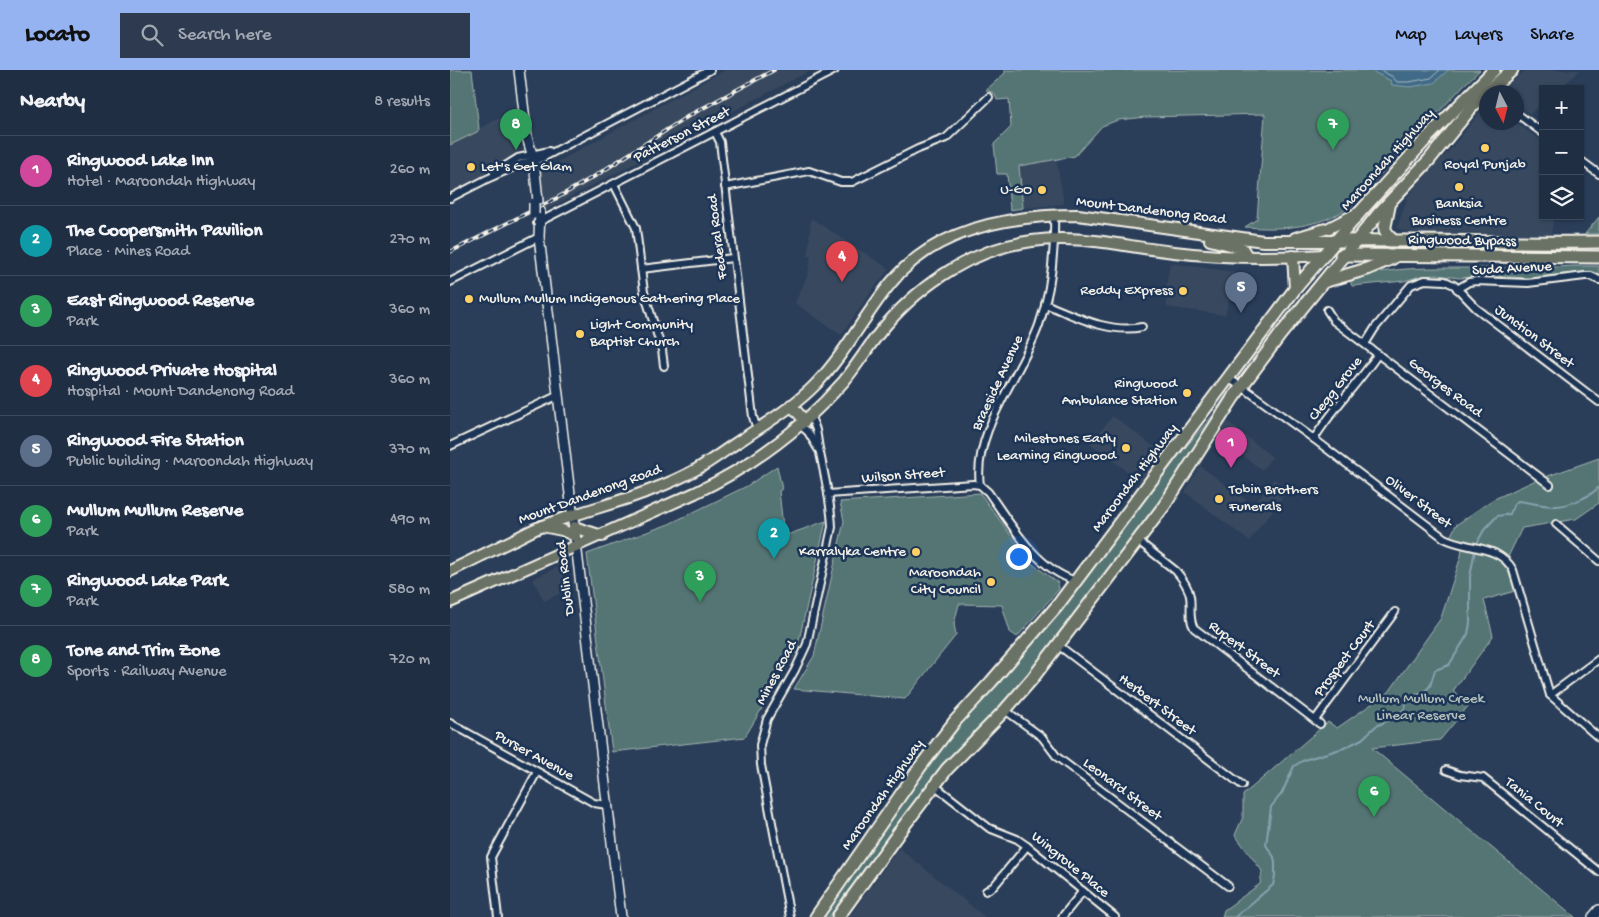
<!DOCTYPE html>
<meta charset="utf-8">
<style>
body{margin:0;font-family:"Gochi Hand",sans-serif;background:#2d3a4f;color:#f1f3f6}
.controls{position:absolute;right:15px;top:15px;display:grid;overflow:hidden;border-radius:0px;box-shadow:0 1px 4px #0004}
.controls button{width:45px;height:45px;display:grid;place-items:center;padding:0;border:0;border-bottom:1px solid #3d4a5d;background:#202e44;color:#f1f3f6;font:25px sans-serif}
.compass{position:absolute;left:1029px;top:15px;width:45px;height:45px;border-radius:50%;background:#202e44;box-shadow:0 1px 4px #0004;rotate:173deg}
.you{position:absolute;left:568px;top:486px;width:18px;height:18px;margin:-12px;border:4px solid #fff;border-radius:50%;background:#1a73e8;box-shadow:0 0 0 8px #1a73e833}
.badge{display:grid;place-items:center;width:32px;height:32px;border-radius:50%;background:#95b2f1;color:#fff;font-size:16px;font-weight:700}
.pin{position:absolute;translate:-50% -41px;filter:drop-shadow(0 1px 2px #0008)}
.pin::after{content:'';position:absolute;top:26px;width:18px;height:15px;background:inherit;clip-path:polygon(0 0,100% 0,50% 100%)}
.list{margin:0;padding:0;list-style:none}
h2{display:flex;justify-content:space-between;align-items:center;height:65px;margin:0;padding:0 20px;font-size:21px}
h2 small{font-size:16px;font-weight:400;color:#a2a8b2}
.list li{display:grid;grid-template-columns:32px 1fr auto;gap:15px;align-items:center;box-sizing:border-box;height:70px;padding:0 20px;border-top:1px solid #3d4a5d}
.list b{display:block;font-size:19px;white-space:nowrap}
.list p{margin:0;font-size:16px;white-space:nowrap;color:#a2a8b2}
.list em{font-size:16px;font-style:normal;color:#a2a8b2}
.icon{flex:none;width:28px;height:28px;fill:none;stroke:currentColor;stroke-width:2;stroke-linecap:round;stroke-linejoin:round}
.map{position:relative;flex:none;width:1149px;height:847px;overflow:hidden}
header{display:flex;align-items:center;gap:30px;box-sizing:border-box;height:70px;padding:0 25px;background:#95b2f1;color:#111}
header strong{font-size:24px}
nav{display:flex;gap:28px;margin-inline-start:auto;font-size:18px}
.search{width:350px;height:45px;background:#2d3a4f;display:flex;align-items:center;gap:12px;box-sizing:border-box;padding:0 18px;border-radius:0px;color:#a2a8b2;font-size:19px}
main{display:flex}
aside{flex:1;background:#202e44}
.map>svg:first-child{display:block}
</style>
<header>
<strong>Locato</strong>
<div class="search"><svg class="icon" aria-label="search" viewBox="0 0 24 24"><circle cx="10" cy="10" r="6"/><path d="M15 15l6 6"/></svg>Search here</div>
<nav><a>Map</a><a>Layers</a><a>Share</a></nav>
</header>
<main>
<aside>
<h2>Nearby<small>8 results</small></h2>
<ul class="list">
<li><span class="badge" style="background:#d1479c">1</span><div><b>Ringwood Lake Inn</b><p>Hotel · Maroondah Highway</p></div><em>260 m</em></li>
<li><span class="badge" style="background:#0f9aa8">2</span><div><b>The Coopersmith Pavilion</b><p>Place · Mines Road</p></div><em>270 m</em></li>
<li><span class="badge" style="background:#2e9e5b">3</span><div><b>East Ringwood Reserve</b><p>Park</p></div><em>360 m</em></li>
<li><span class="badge" style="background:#e0444e">4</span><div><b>Ringwood Private Hospital</b><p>Hospital · Mount Dandenong Road</p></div><em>360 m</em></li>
<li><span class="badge" style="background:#5c6f8a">5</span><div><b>Ringwood Fire Station</b><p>Public building · Maroondah Highway</p></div><em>370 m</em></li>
<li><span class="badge" style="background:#2e9e5b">6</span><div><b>Mullum Mullum Reserve</b><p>Park</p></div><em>490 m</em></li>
<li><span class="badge" style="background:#2e9e5b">7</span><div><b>Ringwood Lake Park</b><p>Park</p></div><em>580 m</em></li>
<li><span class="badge" style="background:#2e9e5b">8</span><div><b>Tone and Trim Zone</b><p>Sports · Railway Avenue</p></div><em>720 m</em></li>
</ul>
</aside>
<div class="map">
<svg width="1149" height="847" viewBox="0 0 1149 847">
<rect width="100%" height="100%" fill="#2a3e5a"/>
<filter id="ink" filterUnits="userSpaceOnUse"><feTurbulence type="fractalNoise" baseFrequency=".02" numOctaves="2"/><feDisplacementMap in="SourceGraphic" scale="10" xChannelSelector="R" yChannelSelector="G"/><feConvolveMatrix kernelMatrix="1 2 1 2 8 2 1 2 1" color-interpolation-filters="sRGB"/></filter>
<g filter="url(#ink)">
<g fill="#39485e">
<path d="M275,0h86l-267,141 -3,-40z"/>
<path d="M1076,0h54l-21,19h-16v14l-13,11 -13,-10 -1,-12h-10l-1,-5z"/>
<path d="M1036,35v17l30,1 27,19v74h11l-3,18h-124l-24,-3 -6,-3 11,-32 30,-36 8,-5z"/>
<path d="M64,40l5,44 -32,17 -6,7 -31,16v-49z"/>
<path d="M606,88l8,46 -41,4 -4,-42z"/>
<path d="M361,148l78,51 -16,20 -32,46 -46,-32 13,-29 3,-18h-3z"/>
<path d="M720,193l64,9 -4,25 -5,18 -58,-8 -2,-13z"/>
<path d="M663,346l48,36 -20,30 -51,-39z"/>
<path d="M777,351l45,36 -10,13 -45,-34z"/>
<path d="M750,396l53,39 21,-26 14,11 -39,51 -64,-49z"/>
<path d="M119,492l4,25 -29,14 -11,-22z"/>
<path d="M449,778l86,69h-136z"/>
</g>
<g fill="#547575" stroke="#a4b3ae">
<path d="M0,0h22l7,59 -2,3 -27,13z"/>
<path d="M555,0h475l-17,16 -112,120c-32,22 -68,24 -106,21l12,-8 8,-105 -118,3 -29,3 -16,6 -27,30 -56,10 4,42 -13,2 -3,-36h-10l-3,-30 17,-17 -2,-28 -12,1 -3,-7 -8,-3 19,-17z"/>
<path d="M1149,147v17h-14z"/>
<path d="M878,195l2,1 -52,61 14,-19z"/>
<path d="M1123,196h26v9l-2,-2 -32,1 -34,4 -40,-2 -32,2 -22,-3 -16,1 -17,5 -52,5 -2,-6c37,-13 73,-12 111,-12 38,0 75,1 112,-2z"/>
<path d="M778,322l2,1 -62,99 -120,159 -199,238 -20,28h-7l108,-155 29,-38 119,-135 102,-135 32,-38z"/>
<path d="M1149,388v45l-23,16 -54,9 -14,29 -11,-8 -47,-12 6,-12 36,-25 42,-19z"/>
<path d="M327,396l5,23 -3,2 5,45 42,-15 -29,128 -52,88 -133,15 -25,-198 82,-30 78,-38z"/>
<path d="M530,423l50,69 28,21 1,6 -42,48 -7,-5 -8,-27 -43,-1 -5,20 2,11 -51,64 -111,-10 20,-33 30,-135 -4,-19z"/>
<path d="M1012,478c37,9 42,5 53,43l-31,9 9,36 -40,55 16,14 -29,35 -68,8 203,169h-353l2,-7 36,-26 2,-13 -27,-36 8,-18v-22l85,-73 9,6 52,-36 52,-74 20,-62z"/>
</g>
<path fill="#406b87" stroke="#88a1ae" d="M920,0h78l-14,13 -24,4 -18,-2 -1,-4z"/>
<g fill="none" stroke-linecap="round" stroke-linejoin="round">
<path stroke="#acbbc1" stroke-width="1" d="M930,0l13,7 4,5h12l22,-4 9,-8"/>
<path stroke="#88a1ae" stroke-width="2" d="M785,847l38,-32 2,-9v-13l-1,-6 -8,-12 5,-38 11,-14 12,-27 10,-6 40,-12 18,-9 14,-13 22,-10 7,-8 2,-6 6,-6 10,-3 7,-7 5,-16 14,-5 19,-31 2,-11v-46l4,-22 5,-16 5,-9 13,-14 13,-2 4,-10 4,-3c12,1 26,6 39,5 13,-1 33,-9 42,-19"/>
<g stroke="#f4f1e8" stroke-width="10">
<g id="street">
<path d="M1066,43l27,20"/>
<path d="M265,62l5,10 33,275 4,12"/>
<path d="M1130,90l19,14"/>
<path d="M44,103l24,-15 31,-7"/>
<path d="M164,114l22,44 8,64 18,58 2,16"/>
<path d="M275,117l84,-16 32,11h11l66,-33 28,-11 43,-41"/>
<path d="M0,128l37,-19 34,-15 21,-6 168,-88"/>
<path d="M604,145c1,36 -3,76 -15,110 -17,49 -67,106 -59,160l8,7c23,32 48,77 88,89"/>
<path d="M87,153l298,-153"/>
<path d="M191,199l92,-11"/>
<path d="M0,212l89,-45"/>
<path d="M1007,219l12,-7 7,-1 52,2 57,-7h6l8,4"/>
<path d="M595,234c30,12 64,30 97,23"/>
<path d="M877,240l7,11 216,164"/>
<path d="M915,274l10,-16 36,-43 14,-5 20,1 9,4 22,23 123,94"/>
<path d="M778,308l20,13 66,48 130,99c23,12 55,6 69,32l37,125 49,43"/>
<path d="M350,355l8,7 10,17"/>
<path d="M864,369c19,-31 44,-55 64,-85"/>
<path d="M0,376l109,-51"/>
<path d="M378,424l145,-10 7,1"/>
<path d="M1106,454l43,37"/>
<path d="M687,470l39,31c6,7 12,15 14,25 2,11 -2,22 4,32l126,96"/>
<path d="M608,575l184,140"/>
<path d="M1100,625l49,-36"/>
<path d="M555,640l37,27 15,20 171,129"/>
<path d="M865,650l80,-108"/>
<path d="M0,653l144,80 13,2"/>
<path d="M996,700l14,5 23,3 116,94"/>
<path d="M484,715l55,43 28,11 10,7 88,71"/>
<path d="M536,821l8,-5 33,-40"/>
<path d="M48,847l-7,-60 46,-85"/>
<path d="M340,847l-29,-152 -1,-20 7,-26 28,-49 12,-26 25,-117c-1,-25 -7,-49 -12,-74 -4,-16 -1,-21 -10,-37"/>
<path d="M612,847l21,-26"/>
</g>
</g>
<g stroke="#f4f1e8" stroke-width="12">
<g id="secondary">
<path d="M69,0l8,67 7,24 4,40"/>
<path d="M90,141l-1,26 82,680"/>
<path d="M1143,847l6,-7"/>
</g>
</g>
<g stroke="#f4f1e8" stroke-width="14">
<g id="primary">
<path d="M845,168l34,-10 31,-16"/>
<path d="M760,170l32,8 5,8"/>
<path d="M843,186l2,33"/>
<path d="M341,335l14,16"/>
<path d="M92,456l20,4 13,6"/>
<path d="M124,457l28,9"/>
<path d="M0,501c20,-10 41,-20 61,-30 11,-5 22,-12 34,-16 51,-19 104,-29 152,-56 16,-9 31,-21 47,-31 24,-16 52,-33 72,-54 29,-30 48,-68 74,-100 44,-56 121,-69 188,-69l185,26h73"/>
<path d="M0,532l245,-109c57,-27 108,-65 149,-112 15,-18 26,-38 41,-55 38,-44 88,-77 147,-85 48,-7 94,6 142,11 49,6 101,6 151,3"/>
</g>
</g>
<g stroke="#f4f1e8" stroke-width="15">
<g id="highway">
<path d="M1037,22l25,-22"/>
<path d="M940,132l-5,24v4l7,10"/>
<path d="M886,171c88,-1 175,2 263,1"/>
<path d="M891,185l258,2"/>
<path d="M873,212l44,-13 26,-11"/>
<path d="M366,847l104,-150 35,-46 36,-39 66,-76 238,-317 67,-79 66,-73 66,-67"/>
<path d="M388,847l62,-86 47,-62 58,-59 27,-31 132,-173 69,-108 47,-63 99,-122 50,-53 46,-57 11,-10"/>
</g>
</g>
<use href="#street" stroke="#1d3557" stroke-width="6"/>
<use href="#secondary" stroke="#1d3557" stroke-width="9"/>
<use href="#primary" stroke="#6b7165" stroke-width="10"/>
<use href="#highway" stroke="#6b7165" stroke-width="11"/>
<g stroke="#f4f1e8" stroke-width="4">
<path id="rail" d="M0,182l107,-54 38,-22 95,-61 84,-45"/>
</g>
<use href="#rail" stroke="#1d3557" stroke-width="2" stroke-dasharray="5.5" stroke-linecap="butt"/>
<g stroke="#f4f1e8" stroke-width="12" stroke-linecap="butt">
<path id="secondary-bridge" d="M84,133v11"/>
</g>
<use href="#secondary-bridge" stroke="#1d3557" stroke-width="9"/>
</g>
</g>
<g fill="#ffd166" stroke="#1d3557" stroke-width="2">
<circle cx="1035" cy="78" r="5"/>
<circle cx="21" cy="97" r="5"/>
<circle cx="1009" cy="117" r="5"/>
<circle cx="592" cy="120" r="5"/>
<circle cx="733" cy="221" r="5"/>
<circle cx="19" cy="229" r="5"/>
<circle cx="130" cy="264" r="5"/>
<circle cx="737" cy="323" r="5"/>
<circle cx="676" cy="378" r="5"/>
<circle cx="769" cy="429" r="5"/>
<circle cx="466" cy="482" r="5"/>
<circle cx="541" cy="512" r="5"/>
</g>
<g text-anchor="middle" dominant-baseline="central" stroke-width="5" stroke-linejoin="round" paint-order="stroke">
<g font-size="15" fill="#f4f1e8" stroke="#1d3557">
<text transform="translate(232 65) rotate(-27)">Patterson Street</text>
<text transform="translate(938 90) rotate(-48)">Maroondah Highway</text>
<text transform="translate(701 141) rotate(7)">Mount Dandenong Road</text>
<text transform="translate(268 167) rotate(-97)">Federal Road</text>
<text transform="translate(1012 171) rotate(1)">Ringwood Bypass</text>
<text transform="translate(1062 199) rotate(-3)">Suda Avenue</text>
<text transform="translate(1084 267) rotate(37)">Junction Street</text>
<text transform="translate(548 313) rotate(-65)">Braeside Avenue</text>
<text transform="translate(995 318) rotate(37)">Georges Road</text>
<text transform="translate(886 319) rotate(-52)">Clegg Grove</text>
<text transform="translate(453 406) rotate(-4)">Wilson Street</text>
<text transform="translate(685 408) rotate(-53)">Maroondah Highway</text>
<text transform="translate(140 425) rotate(-20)">Mount Dandenong Road</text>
<text transform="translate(968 432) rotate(37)">Oliver Street</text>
<text transform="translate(116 508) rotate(-97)">Dublin Road</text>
<text transform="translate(794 580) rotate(37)">Rupert Street</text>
<text transform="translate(895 589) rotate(-53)">Prospect Court</text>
<text transform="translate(327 603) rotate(-62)">Mines Road</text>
<text transform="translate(707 635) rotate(37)">Herbert Street</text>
<text transform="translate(84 686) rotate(29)">Purser Avenue</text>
<text transform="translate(672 720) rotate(37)">Leonard Street</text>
<text transform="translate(433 725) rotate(-55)">Maroondah Highway</text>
<text transform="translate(1084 733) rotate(39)">Tania Court</text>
<text transform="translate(620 795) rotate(39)">Wingrove Place</text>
</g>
<g font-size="15" fill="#f4f1e8" stroke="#1d3557" text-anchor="end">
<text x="1035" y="95" text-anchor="middle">Royal Punjab</text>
<text x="31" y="97" text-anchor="start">Let's Get Glam</text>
<text x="582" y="120">U-GO</text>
<text x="1009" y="134" text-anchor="middle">Banksia<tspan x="1009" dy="17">Business Centre</tspan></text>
<text x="723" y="221">Reddy Express</text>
<text x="29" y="229" text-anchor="start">Mullum Mullum Indigenous Gathering Place</text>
<text x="140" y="255" text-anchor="start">Light Community<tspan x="140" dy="17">Baptist Church</tspan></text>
<text x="727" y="314">Ringwood<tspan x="727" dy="17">Ambulance Station</tspan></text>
<text x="666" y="369">Milestones Early<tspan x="666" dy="17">Learning Ringwood</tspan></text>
<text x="779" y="420" text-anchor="start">Tobin Brothers<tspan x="779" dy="17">Funerals</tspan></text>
<text x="456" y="482">Karralyka Centre</text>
<text x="531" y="503">Maroondah<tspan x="531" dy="17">City Council</tspan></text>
</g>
<g font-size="15" fill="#b4bfba" stroke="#1d3557">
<text x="971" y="629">Mullum Mullum Creek<tspan x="971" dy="17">Linear Reserve</tspan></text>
</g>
</g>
</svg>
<div class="controls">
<button>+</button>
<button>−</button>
<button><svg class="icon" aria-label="layers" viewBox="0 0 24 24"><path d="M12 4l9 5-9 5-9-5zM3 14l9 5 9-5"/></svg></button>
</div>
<svg class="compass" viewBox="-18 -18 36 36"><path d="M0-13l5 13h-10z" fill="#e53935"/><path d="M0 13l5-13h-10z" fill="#a2a8b2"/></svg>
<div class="you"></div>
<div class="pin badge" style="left:781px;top:398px;background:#d1479c">1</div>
<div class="pin badge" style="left:324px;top:489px;background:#0f9aa8">2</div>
<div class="pin badge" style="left:250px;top:532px;background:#2e9e5b">3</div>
<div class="pin badge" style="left:392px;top:212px;background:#e0444e">4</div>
<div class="pin badge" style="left:791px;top:243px;background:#5c6f8a">5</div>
<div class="pin badge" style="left:924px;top:747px;background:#2e9e5b">6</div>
<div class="pin badge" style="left:883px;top:80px;background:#2e9e5b">7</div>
<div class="pin badge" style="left:66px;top:80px;background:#2e9e5b">8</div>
</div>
</main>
